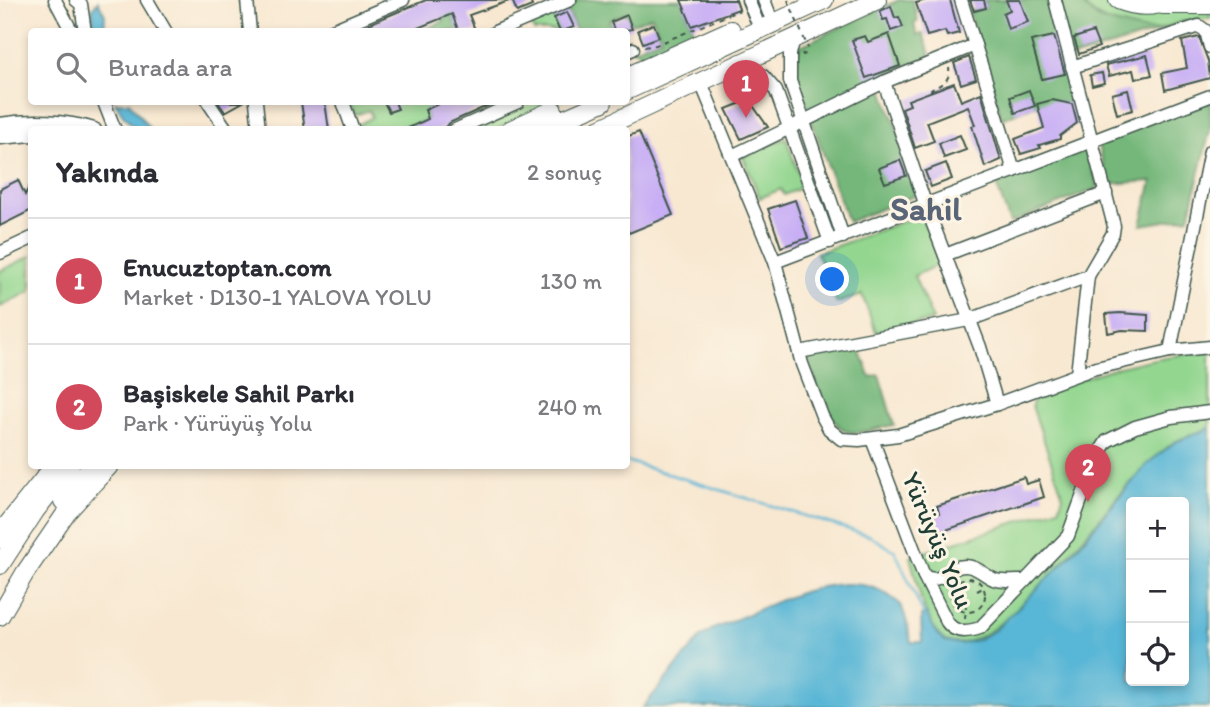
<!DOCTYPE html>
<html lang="tr">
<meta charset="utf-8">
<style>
body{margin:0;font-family:Itim,sans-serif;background:#f7f7f7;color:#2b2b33}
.controls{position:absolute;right:21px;bottom:21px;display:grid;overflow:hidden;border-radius:7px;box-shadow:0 4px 10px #0003}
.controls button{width:63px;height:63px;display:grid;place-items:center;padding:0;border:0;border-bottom:2px solid #e1e1e2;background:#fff;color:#2b2b33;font:35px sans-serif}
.you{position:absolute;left:833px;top:280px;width:24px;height:24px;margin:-18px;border:5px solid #fff;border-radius:50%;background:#1a73e8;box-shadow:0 0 0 10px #1a73e833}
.badge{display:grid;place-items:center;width:46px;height:46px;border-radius:50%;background:#d1495b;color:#fff;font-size:23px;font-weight:700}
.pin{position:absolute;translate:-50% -58px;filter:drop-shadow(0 2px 4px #0008)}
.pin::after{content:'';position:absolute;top:37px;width:24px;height:21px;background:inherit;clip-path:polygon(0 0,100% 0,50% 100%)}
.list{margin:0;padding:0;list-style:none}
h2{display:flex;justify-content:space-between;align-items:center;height:91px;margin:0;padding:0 28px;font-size:30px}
h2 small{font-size:23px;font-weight:400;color:#7c7c81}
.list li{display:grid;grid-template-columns:46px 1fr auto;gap:21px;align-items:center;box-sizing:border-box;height:126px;padding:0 28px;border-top:2px solid #e1e1e2}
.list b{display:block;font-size:26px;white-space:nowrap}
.list p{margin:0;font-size:23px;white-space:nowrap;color:#7c7c81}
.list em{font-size:23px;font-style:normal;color:#7c7c81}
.icon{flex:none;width:38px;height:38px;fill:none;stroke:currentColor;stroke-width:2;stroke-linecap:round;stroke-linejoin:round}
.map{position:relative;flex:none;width:1210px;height:707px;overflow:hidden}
.search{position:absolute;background:#fff;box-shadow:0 4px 10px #0003;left:28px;top:28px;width:602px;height:77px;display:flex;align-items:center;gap:18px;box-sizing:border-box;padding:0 24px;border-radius:7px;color:#7c7c81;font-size:26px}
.panel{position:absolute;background:#fff;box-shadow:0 4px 10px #0003;left:28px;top:126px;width:602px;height:343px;border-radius:7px}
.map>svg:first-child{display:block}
</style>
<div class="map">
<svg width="1210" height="707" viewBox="0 0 1210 707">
<rect width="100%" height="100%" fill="#fcf5e5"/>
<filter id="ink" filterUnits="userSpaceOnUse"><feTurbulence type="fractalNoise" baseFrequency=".0143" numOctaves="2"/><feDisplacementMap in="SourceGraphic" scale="14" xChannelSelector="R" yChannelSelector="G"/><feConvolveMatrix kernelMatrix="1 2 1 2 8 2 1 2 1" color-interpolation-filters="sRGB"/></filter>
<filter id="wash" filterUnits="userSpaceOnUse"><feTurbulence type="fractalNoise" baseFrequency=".00686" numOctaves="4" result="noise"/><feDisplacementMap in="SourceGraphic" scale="28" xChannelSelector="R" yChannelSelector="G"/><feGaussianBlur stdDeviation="1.57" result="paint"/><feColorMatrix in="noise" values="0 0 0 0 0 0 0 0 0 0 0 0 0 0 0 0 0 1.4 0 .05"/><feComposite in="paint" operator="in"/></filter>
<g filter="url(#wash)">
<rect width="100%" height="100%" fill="#f8e8d1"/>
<g fill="#92d68f" stroke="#588a62" stroke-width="2">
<path d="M1077,0h27l15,7 91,3v9c-21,-1 -34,8 -54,11 -29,4 -59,-10 -79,-30z"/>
<path d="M551,11l9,20h-26l-5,-11z"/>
<path d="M348,102h94l-2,1 9,22 -2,2 -10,-22 -12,5 3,9 -19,8v2h-18l-1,-2 -30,2 -2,-4 14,-8 -3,-7 -14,5z"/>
<path d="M518,102h43l-64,27 -42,1z"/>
<path d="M786,138l17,49 -19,8 -3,-6 -21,9 -17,-41z"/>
<path d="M921,215l20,48 -27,13 19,44 -57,12 -14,-37 -25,8 -20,-50z"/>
<path d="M31,256v35l-31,16v-36z"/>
<path d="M1210,352v76c-11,4 -24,8 -35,14 -15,9 -35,31 -47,43 -30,31 -137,183 -184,155 -19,-11 -28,-63 -34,-83l149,-49 4,-12 -31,-90 2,-11c57,-21 115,-40 176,-43z"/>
</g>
<g fill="#75b77a" stroke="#4a7a57" stroke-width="2">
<path d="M436,0l32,12 -15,6 6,13 -41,1 26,-11z"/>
<path d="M579,0h102l18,42 -46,19 -20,-12 28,-11 -9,-22 -20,8 -6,-11 -17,7 5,11h-38l-10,-26z"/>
<path d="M899,0h13l6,21 -4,3 3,11 6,-1 8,23 -52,20 40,117 -71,28 -40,-111 -11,-39v-17l3,-9z"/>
<path d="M984,0h93l22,19 42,11h17l27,-9 15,-2 -135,41 9,38 -2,6c-28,-5 -45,4 -70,15l-33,-107 17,-4z"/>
<path d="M1210,100v30l-21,87 -48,8 11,-44 -43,3 -12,-43z"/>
<path d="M1086,148l12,40 -88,35 -14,-39z"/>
<path d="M859,346l11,31 9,-2 15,50c-13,2 -31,9 -44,7 -23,-4 -35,-56 -43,-76z"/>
</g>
<g fill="#58b6d6" stroke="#3c7a85" stroke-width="2" fill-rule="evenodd">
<path d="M98,1l7,14 -1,16h-10l-2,-22z"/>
<path d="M115,102h14l21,27h-14l-13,-14z"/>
<path d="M1210,428v279h-567l58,-70 12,-8c49,-18 131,-70 179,-31 3,2 6,4 8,7 7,9 8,26 11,37h11l-1,-26 6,-2 10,20 8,7 15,3 17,-4 18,-10 73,-72 80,-95 27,-21zM1184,502v179h-53v-179z"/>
</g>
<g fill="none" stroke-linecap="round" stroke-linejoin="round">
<path stroke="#58b6d6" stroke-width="2.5" d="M626,461l244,75 25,15 29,64"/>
</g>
<g id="blocks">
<g fill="#c7aef5">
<path d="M426,0h83v1l-40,14 7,17h-17l-7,-18 -44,18h-35l-4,-8z"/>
<path d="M512,0h18l2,6 -15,6z"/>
<path d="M681,0h55l3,9 -47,17z"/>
<path d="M926,0h24l9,33 -12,3 -2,-5 -18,5 -11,-33z"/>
<path d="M970,0h14l2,8 -12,3z"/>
<path d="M1006,0h14l8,22 -20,7 -5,-16 7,-3z"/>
<path d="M891,6l4,12 4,-1 4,10 -12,4 -4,-12 -4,1 -3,-9z"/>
<path d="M567,12l7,15 -14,5 -6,-14z"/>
<path d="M627,15l5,14 -17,3 -4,-10z"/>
<path d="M654,24l5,13 -16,6 -5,-13z"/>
<path d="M1093,32l6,15 -20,7 -5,-16z"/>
<path d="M889,34l11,32 -34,12 -14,-38 13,-4 3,6z"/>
<path d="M1054,36l11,38 -23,5 -11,-38z"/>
<path d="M1199,37l9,24 2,17 -45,12 -3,-17 25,-5 -5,-27z"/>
<path d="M1147,55l5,20 -17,4 -2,-9 -24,6 -3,-11z"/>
<path d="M969,57l7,22 -15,5 -7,-21z"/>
<path d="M1102,73l2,10 -12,3 -2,-11z"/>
<path d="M954,83l7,18 20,-8 20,67 -16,7 -13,-41 3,-1 -7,-19 -41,16 7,19 -19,7 -13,-40 8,-3 -2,-5z"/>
<path d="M1029,90l6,16 -20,7 -5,-16z"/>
<path d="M1128,90l5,20 -16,4 -5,-20z"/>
<path d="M749,100l19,27 -27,12 -15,-30z"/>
<path d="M1052,100l20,4 5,19 -17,13v3l-21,6 2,3 -20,6 -6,-15 29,-11 -7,-24z"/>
<path d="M218,102h25l-18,10z"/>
<path d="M301,102h24l4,28h-24z"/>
<path d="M384,102h11l3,7 -9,3z"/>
<path d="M440,102h56l-45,20 -10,8h-37l24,-11 -3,-9 15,-7z"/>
<path d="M639,132l34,83 -44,18 -3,-6v-90z"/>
<path d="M960,135l6,15 -22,8 -5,-15z"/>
<path d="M900,160l6,16 -21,7 -6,-15z"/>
<path d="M946,163l6,16 -21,8 -6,-16z"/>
<path d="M18,180l7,15 7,-14v29l-32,16v-37z"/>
<path d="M795,200l13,38 -27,9 -13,-38z"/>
<path d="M1120,313l28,2v16l-26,-1 -14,3 -2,-19z"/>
<path d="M1024,477l2,7 13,-4 5,17 -110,37 -6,-18 11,-3 -2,-7z"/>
</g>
</g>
</g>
<g filter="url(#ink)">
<use href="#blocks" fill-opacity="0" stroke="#40574c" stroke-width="2"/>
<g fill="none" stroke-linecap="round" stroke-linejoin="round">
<g stroke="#40574c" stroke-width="15">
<g id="minor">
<path d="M55,0l17,32"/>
<path d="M76,0l5,4 4,28"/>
<path d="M147,0l19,32"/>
<path d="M247,0l3,32"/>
<path d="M748,0l8,19"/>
<path d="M764,0l5,13"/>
<path d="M961,0l53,171"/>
<path d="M1055,0l59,226 -1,7 -25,43 -11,98"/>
<path d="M328,32l75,-32"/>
<path d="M495,32l75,-32"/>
<path d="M794,38l-4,16v27l53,156"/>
<path d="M626,52l7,-3"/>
<path d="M740,64l23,12 13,15 54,151"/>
<path d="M1072,67l127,-41 7,5 4,16"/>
<path d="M700,80l75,182 27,102 20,52 7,13 12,10 18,1 39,-5 99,-31 95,-35 78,-18 40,-4"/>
<path d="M884,82l42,124 54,141 17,57"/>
<path d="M104,102l11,28"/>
<path d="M208,102l19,28"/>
<path d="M256,102l3,28"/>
<path d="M343,102l10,28"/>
<path d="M455,130l63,-28"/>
<path d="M732,156l152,-74 91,-37"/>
<path d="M0,253l32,-15"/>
<path d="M945,255l161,-62"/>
<path d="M775,262l435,-166"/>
<path d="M1170,351l40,-200"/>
<path d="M799,352l170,-32 119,-44"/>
<path d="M872,439l52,137 23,46c8,12 21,10 33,6l88,-92 29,-80 10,-15 28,-14 36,-10 39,-5"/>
<path d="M924,576c19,10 21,-10 41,-10 13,0 19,10 31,14 8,2 20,1 29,1"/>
</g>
</g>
<g stroke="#40574c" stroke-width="17">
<g id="major">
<path d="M0,125c30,-5 65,-4 94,5"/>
<path d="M0,137l32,-3"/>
</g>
</g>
<g stroke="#40574c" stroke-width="20">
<g id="highway">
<path d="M1118,0c17,7 36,8 53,0"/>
<path d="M1162,5h48"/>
<path d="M626,77l105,-47"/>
<path d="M626,91l198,-91"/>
<path d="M510,130l43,-20"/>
<path d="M539,130l64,-28"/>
<path d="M597,130l280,-130"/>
<path d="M63,501l28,-35"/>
<path d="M0,539l7,-14 47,-59"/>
<path d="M0,565l35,-54 35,-45"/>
<path d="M0,616l25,-43 41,-60 43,-47"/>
</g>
</g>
<g stroke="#40574c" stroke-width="2" stroke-dasharray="5 5" stroke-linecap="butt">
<path d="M644,47l12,-2 84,-35"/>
<path d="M802,53l1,2 7,-3"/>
<path d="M931,92v-2c10,-6 20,-9 18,-22"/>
<circle cx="968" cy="595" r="17"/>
<path d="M959,582l3,5"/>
<path d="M977,591l6,-3"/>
<path d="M965,619l1,-13"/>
</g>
<use href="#minor" stroke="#fff" stroke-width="12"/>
<use href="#major" stroke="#fff" stroke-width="14"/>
<use href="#highway" stroke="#fff" stroke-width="18"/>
<path stroke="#40574c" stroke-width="2" stroke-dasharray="5 5" stroke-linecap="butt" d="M788,0l20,48"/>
</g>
</g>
<g text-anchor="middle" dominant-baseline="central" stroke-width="6" stroke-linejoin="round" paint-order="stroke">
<g font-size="26" fill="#1f3d34" stroke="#fcf5e5">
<text transform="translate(938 540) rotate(67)">Yürüyüş Yolu</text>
</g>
<g font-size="33" font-weight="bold" fill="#5a6578" stroke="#fcf5e5">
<text x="926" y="208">Sahil</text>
</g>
</g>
</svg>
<div class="controls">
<button>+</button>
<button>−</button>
<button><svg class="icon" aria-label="locate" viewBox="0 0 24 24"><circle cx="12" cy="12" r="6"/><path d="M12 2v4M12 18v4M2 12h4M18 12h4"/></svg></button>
</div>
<div class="you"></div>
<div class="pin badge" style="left:746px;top:118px">1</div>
<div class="pin badge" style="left:1088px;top:502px">2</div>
<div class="search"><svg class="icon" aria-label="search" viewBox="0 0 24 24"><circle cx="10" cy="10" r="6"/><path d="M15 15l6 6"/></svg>Burada ara</div>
<section class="panel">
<h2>Yakında<small>2 sonuç</small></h2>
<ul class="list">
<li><span class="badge">1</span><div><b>Enucuztoptan.com</b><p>Market · D130-1 YALOVA YOLU</p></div><em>130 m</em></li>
<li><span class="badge">2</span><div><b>Başiskele Sahil Parkı</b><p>Park · Yürüyüş Yolu</p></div><em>240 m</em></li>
</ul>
</section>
</div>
